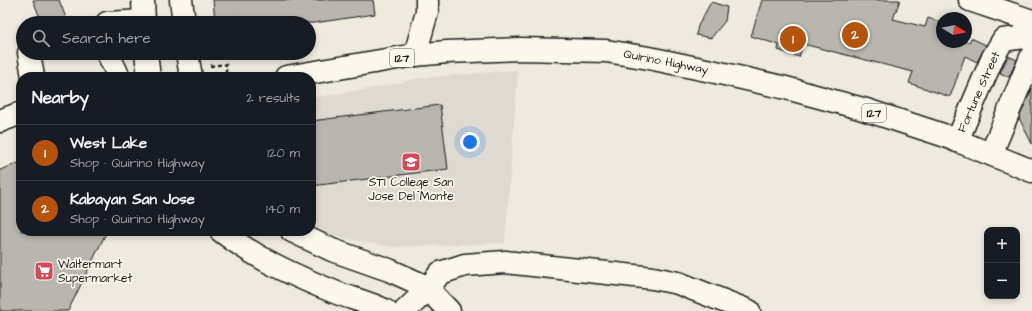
<!DOCTYPE html>
<meta charset="utf-8">
<style>
body{margin:0;font-family:"Architects Daughter",sans-serif;background:#20242c;color:#f1f3f6}
.controls{position:absolute;right:12px;bottom:12px;display:grid;overflow:hidden;border-radius:8px;box-shadow:0 2px 6px #0003}
.controls button{width:36px;height:36px;display:grid;place-items:center;padding:0;border:0;border-bottom:1px solid #363941;background:#171b24;color:#f1f3f6;font:20px sans-serif}
.compass{position:absolute;left:936px;top:12px;width:36px;height:36px;border-radius:50%;background:#171b24;box-shadow:0 2px 6px #0003;rotate:100deg}
.you{position:absolute;left:470px;top:142px;width:14px;height:14px;margin:-10px;border:3px solid #fff;border-radius:50%;background:#1a73e8;box-shadow:0 0 0 6px #1a73e833}
.badge{display:grid;place-items:center;width:26px;height:26px;border-radius:50%;background:#b45309;color:#fff;font-size:13px;font-weight:700}
.pin{position:absolute;translate:-50% -50%;border:2px solid #fff;box-shadow:0 1px 4px #0006}
.list{margin:0;padding:0;list-style:none}
h2{display:flex;justify-content:space-between;align-items:center;height:52px;margin:0;padding:0 16px;font-size:17px}
h2 small{font-size:13px;font-weight:400;color:#9ea1a6}
.list li{display:grid;grid-template-columns:26px 1fr auto;gap:12px;align-items:center;box-sizing:border-box;height:56px;padding:0 16px;border-top:1px solid #363941}
.list b{display:block;font-size:15px;white-space:nowrap}
.list p{margin:0;font-size:13px;white-space:nowrap;color:#9ea1a6}
.list em{font-size:13px;font-style:normal;color:#9ea1a6}
.icon{flex:none;width:22px;height:22px;fill:none;stroke:currentColor;stroke-width:2;stroke-linecap:round;stroke-linejoin:round}
.map{position:relative;flex:none;width:1032px;height:311px;overflow:hidden}
.search{position:absolute;background:#171b24;box-shadow:0 2px 6px #0003;left:16px;top:16px;width:300px;height:44px;display:flex;align-items:center;gap:10px;box-sizing:border-box;padding:0 14px;border-radius:22px;color:#9ea1a6;font-size:15px}
.panel{position:absolute;background:#171b24;box-shadow:0 2px 6px #0003;left:16px;top:72px;width:300px;height:164px;border-radius:16px}
.map>svg:first-child{display:block}
</style>
<div class="map">
<svg width="1032" height="311" viewBox="0 0 1032 311">
<rect width="100%" height="100%" fill="#eeeadf"/>
<filter id="ink" filterUnits="userSpaceOnUse"><feTurbulence type="fractalNoise" baseFrequency=".025" numOctaves="2"/><feDisplacementMap in="SourceGraphic" scale="8" xChannelSelector="R" yChannelSelector="G"/><feConvolveMatrix kernelMatrix="1 2 1 2 8 2 1 2 1" color-interpolation-filters="sRGB"/></filter>
<g filter="url(#ink)">
<path fill="#dedad1" d="M518,70l-13,173 -114,4 -68,-13 -12,-7v-129l69,-11 40,-9z"/>
<g fill="#b9b6af" stroke="#1c1c1c">
<path d="M33,0h26l9,23h-26z"/>
<path d="M213,0h160l2,14 -61,9h-74l-2,-7 -23,4z"/>
<path d="M762,0h138l-7,19 32,8 3,-9 14,5v19h27l2,-4 15,7 -9,17 -12,-6 -15,41 -41,-14 4,-11 -110,-28 -4,13 -21,-7 1,-5 -28,-9z"/>
<path d="M711,2l16,5 -2,14 -14,17 -15,-3 2,-9z"/>
<path d="M1008,56l9,4 -8,17 -9,-4z"/>
<path d="M1032,88v56l-13,-26z"/>
<path d="M440,105l8,64 -137,17v-65z"/>
<path d="M21,162v69h86l-39,80h-68v-141z"/>
</g>
<g fill="none" stroke-linecap="round" stroke-linejoin="round">
<g stroke="#1c1c1c" stroke-width="25">
<g id="minor">
<path d="M143,0l1,23"/>
<path d="M181,0l3,23"/>
<path d="M970,0l62,21"/>
<path d="M107,23l37,-2"/>
<path d="M29,53l4,24"/>
<path d="M107,53l2,3 10,21"/>
<path d="M146,53l3,24"/>
<path d="M187,53l4,24"/>
<path d="M415,55l12,-43v-12"/>
<path d="M957,141l36,-84 10,-17 22,-3"/>
<path d="M991,154l41,-99"/>
<path d="M221,231c34,27 76,46 116,62 16,6 34,10 49,18"/>
<path d="M292,231l40,19 57,20 29,13 10,6 21,22"/>
<path d="M405,311l23,-22 12,-16 25,-8 40,-3 148,16 25,5 71,28"/>
</g>
</g>
<g stroke="#1c1c1c" stroke-width="25">
<g id="major">
<path d="M286,77l129,-22 32,-3 73,-3 86,2 43,7 62,13 75,17 77,21 80,26 89,36"/>
<path d="M0,121l21,-8"/>
</g>
</g>
<path stroke="#1c1c1c" stroke-width="2.5" stroke-dasharray="4 3" stroke-linecap="butt" d="M210,66l16,-2v13"/>
<use href="#minor" stroke="#fbf7ec" stroke-width="22"/>
<use href="#major" stroke="#fbf7ec" stroke-width="22"/>
</g>
</g>
<defs>
<g id="university-square" transform="scale(1)"><rect x="-9" y="-9" width="18" height="18" rx="4" fill="#d1495b" stroke="#fbf7ec"/><path d="M0-5L7-2L0 1L-7-2ZM-4 1L0 2.5L4 1V4Q0 6-4 4Z" fill="#fff"/></g>
<g id="supermarket-square" transform="scale(1)"><rect x="-9" y="-9" width="18" height="18" rx="4" fill="#d1495b" stroke="#fbf7ec"/><path d="M-6-5.5h2.5l.6 2H6L4.5 2H-2.5L-4.4-4H-6ZM-1.5 3.2a1.3 1.3 0 1 0 .1 0ZM3 3.2a1.3 1.3 0 1 0 .1 0Z" fill="#fff"/></g>
</defs>
<g fill-rule="evenodd">
<use href="#university-square" x="411" y="162"/>
<use href="#supermarket-square" x="44" y="271"/>
</g>
<g text-anchor="middle" dominant-baseline="central" stroke-width="3.5" stroke-linejoin="round" paint-order="stroke">
<g fill="#fbf7ec" stroke="#5f5e5a" stroke-width="1">
<rect x="390" y="49" width="24" height="18" rx="3"/>
<rect x="862" y="104" width="24" height="18" rx="3"/>
</g>
<g font-size="11" font-weight="bold" fill="#1c1c1c">
<text x="402" y="58">127</text>
<text x="874" y="113">127</text>
</g>
<g font-size="12" fill="#1c1c1c" stroke="#fbf7ec">
<text transform="translate(666 62) rotate(11)">Quirino Highway</text>
<text transform="translate(979 92) rotate(-66)">Fortune Street</text>
</g>
<g font-size="12" fill="#1c1c1c" stroke="#fbf7ec">
<text x="411" y="182">STI College San<tspan x="411" dy="14">Jose Del Monte</tspan></text>
<text x="58" y="264" text-anchor="start">Waltermart<tspan x="58" dy="14">Supermarket</tspan></text>
</g>
</g>
</svg>
<div class="controls">
<button>+</button>
<button>−</button>
</div>
<svg class="compass" viewBox="-18 -18 36 36"><path d="M0-13l5 13h-10z" fill="#e53935"/><path d="M0 13l5-13h-10z" fill="#9ea1a6"/></svg>
<div class="you"></div>
<div class="pin badge" style="left:793px;top:39px">1</div>
<div class="pin badge" style="left:855px;top:35px">2</div>
<div class="search"><svg class="icon" aria-label="search" viewBox="0 0 24 24"><circle cx="10" cy="10" r="6"/><path d="M15 15l6 6"/></svg>Search here</div>
<section class="panel">
<h2>Nearby<small>2 results</small></h2>
<ul class="list">
<li><span class="badge">1</span><div><b>West Lake</b><p>Shop · Quirino Highway</p></div><em>120 m</em></li>
<li><span class="badge">2</span><div><b>Kabayan San Jose</b><p>Shop · Quirino Highway</p></div><em>140 m</em></li>
</ul>
</section>
</div>
